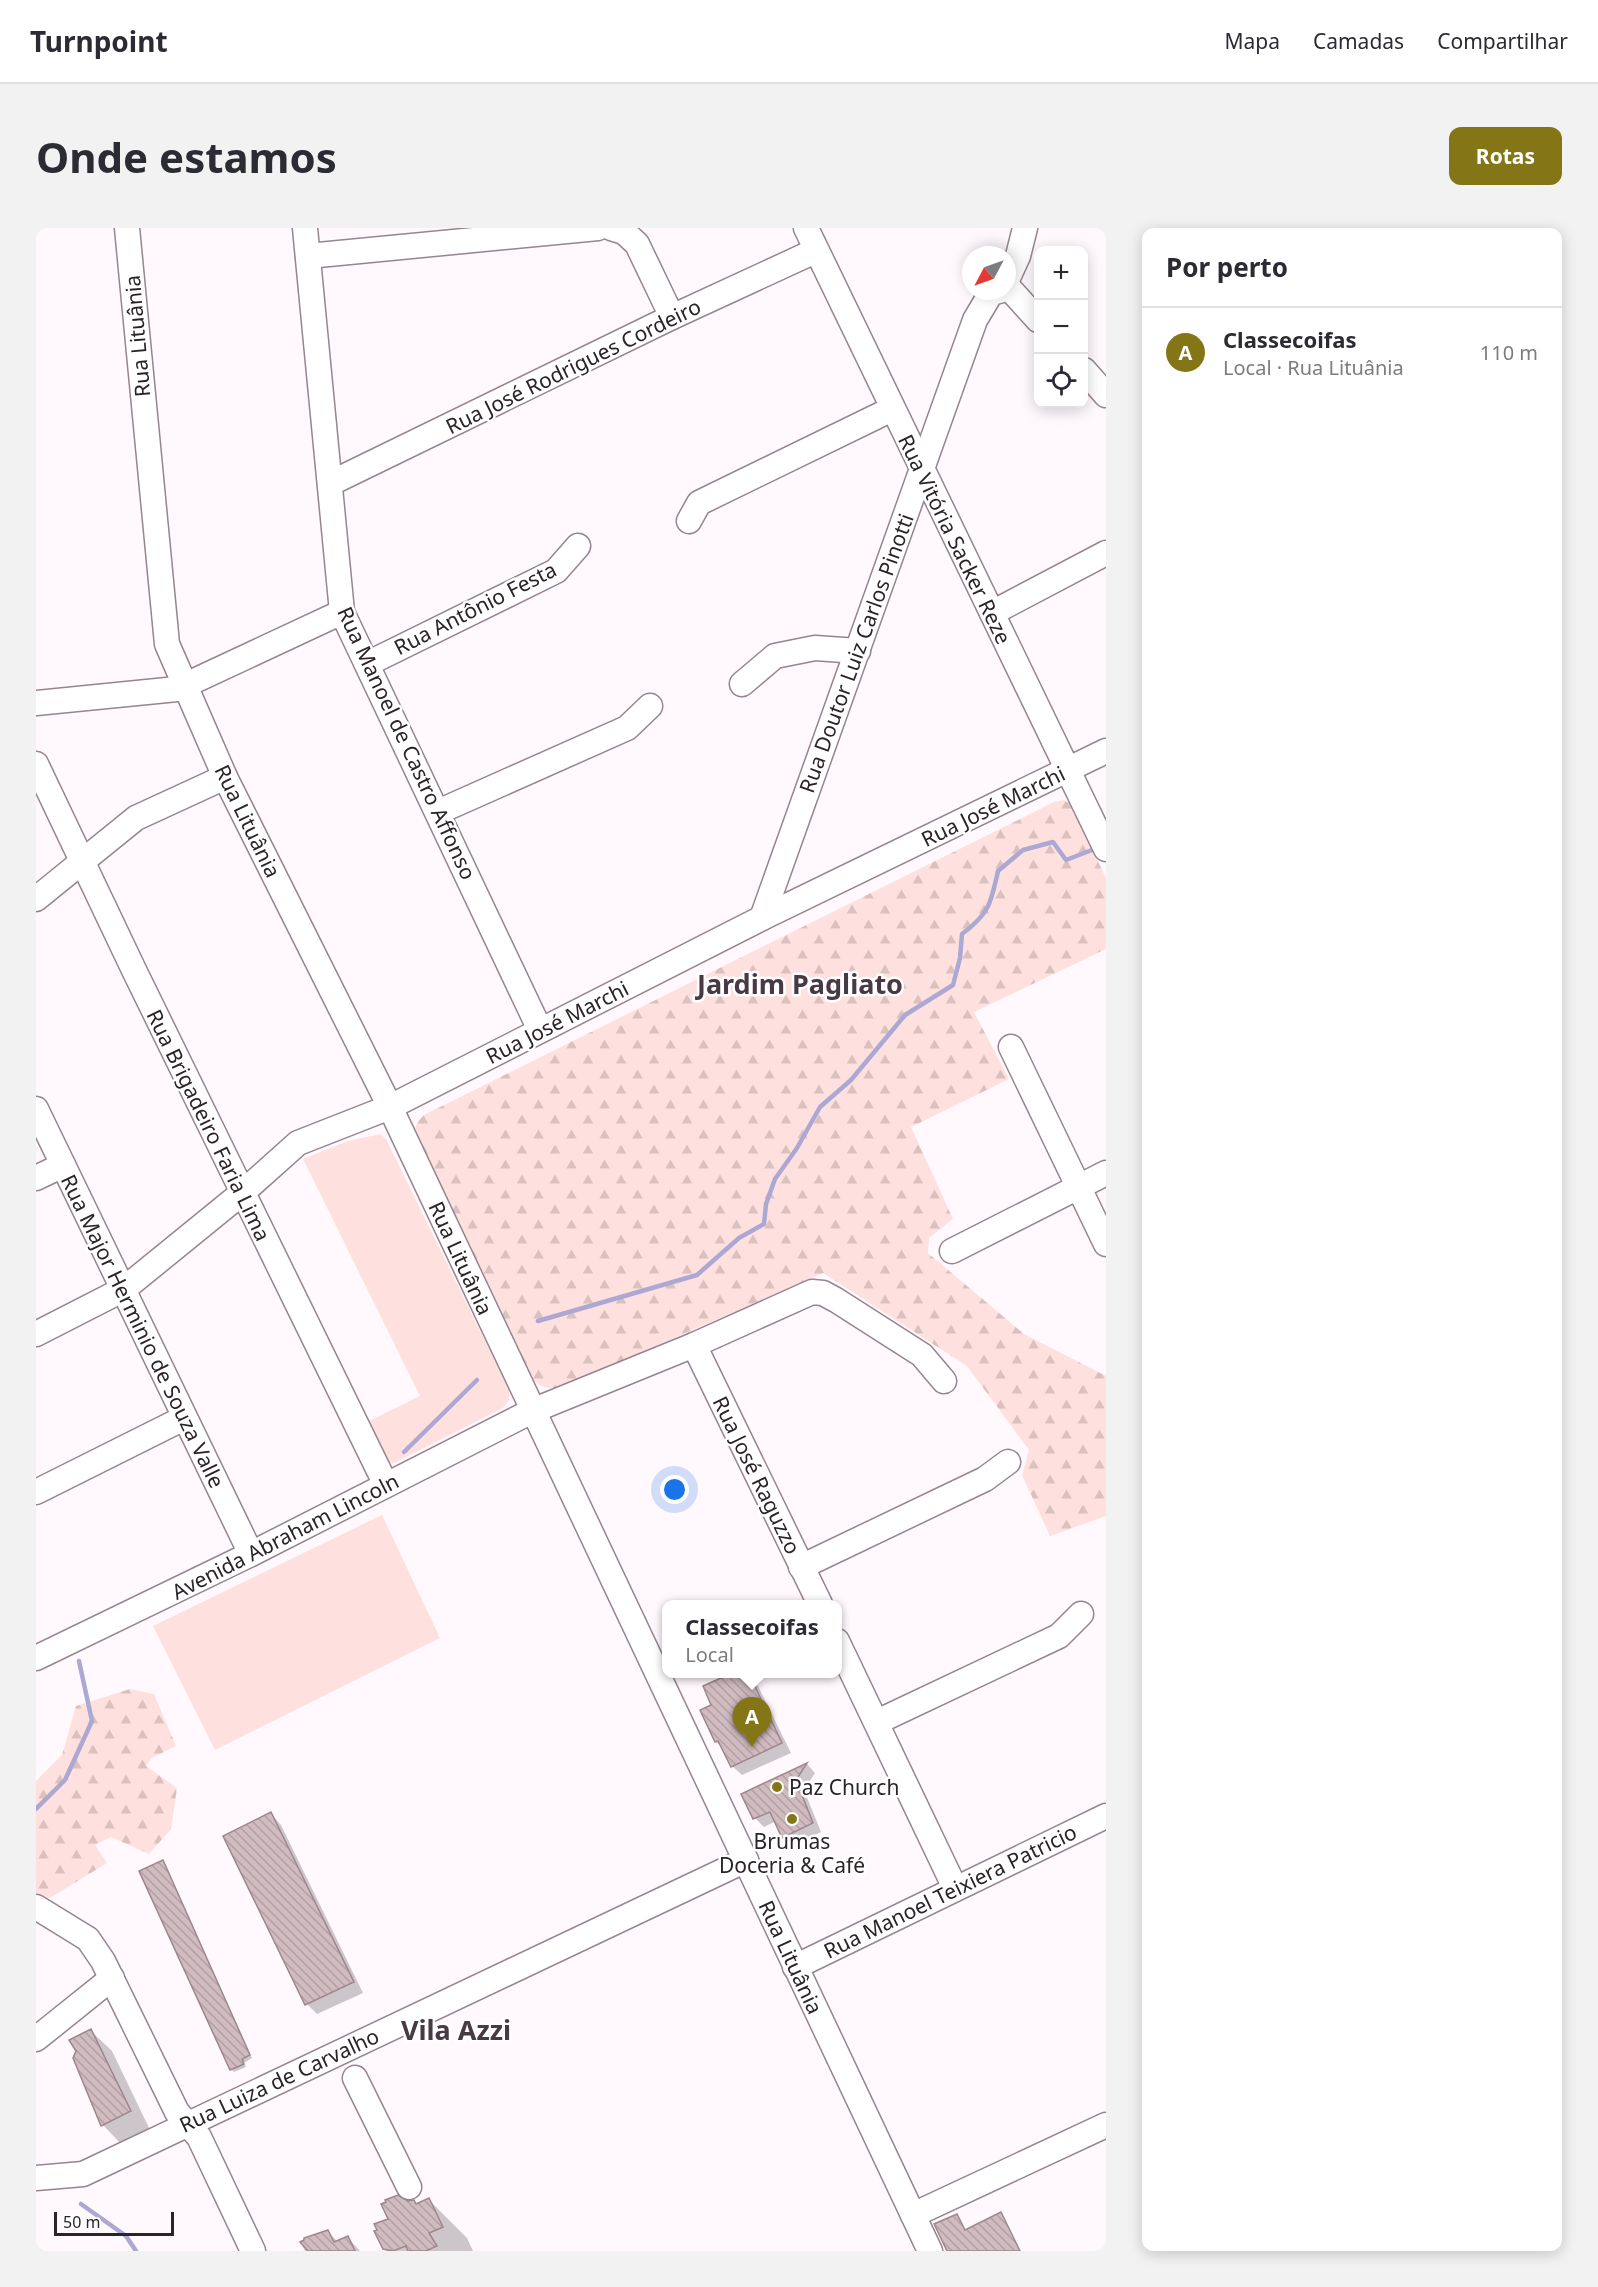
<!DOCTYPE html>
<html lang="pt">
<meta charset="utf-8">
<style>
body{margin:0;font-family:"Noto Sans",sans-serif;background:#f2f2f3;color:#2b2b33}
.controls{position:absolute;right:18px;top:18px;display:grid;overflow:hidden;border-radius:12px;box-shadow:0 3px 15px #0003}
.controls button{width:54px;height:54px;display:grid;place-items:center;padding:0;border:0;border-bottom:2px solid #e1e1e2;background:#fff;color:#2b2b33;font:30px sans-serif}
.compass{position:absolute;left:926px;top:18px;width:54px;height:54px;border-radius:50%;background:#fff;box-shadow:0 3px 15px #0003;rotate:229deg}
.scale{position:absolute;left:18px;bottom:15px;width:120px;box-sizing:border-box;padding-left:6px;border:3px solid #2a2328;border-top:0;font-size:16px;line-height:21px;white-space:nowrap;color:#2a2328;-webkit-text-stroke:4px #fff;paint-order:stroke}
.you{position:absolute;left:639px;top:1262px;width:21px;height:21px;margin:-15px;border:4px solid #fff;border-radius:50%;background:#1a73e8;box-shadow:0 0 0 9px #1a73e833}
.badge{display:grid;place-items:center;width:39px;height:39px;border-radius:50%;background:#847517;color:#fff;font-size:20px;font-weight:700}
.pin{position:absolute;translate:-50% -50px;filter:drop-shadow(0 2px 3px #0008)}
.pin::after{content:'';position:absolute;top:32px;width:21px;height:18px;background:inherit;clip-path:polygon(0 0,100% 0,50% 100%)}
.popup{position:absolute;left:626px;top:1372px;width:180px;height:78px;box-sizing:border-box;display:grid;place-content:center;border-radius:12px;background:#fff;filter:drop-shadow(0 2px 4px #0005);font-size:20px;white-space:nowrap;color:#7c7c81}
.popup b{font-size:22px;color:#2b2b33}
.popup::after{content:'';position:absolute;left:50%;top:100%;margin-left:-12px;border:12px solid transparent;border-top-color:#fff}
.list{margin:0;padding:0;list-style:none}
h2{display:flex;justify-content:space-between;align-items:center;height:78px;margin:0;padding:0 24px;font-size:26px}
h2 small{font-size:20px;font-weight:400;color:#7c7c81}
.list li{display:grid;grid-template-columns:39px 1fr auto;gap:18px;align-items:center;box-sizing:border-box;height:90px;padding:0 24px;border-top:2px solid #e1e1e2}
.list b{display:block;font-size:22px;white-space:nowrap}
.list p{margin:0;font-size:20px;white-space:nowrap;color:#7c7c81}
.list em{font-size:20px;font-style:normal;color:#7c7c81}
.icon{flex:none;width:33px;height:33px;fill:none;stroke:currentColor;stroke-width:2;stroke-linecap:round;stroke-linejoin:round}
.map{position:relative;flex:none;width:1070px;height:2023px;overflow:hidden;border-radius:12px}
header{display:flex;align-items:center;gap:36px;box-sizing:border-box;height:84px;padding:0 30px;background:#fff;border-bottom:2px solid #e1e1e2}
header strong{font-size:28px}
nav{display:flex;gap:33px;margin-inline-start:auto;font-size:21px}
.intro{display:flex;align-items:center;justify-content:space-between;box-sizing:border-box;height:144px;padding:0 36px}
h1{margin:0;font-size:42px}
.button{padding:15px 27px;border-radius:12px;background:#847517;color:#fff;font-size:21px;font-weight:700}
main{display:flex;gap:36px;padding:0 36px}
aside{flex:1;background:#fff;border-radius:12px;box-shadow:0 3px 15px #0003}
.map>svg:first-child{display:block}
</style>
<header>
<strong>Turnpoint</strong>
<nav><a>Mapa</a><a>Camadas</a><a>Compartilhar</a></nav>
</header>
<div class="intro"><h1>Onde estamos</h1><a class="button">Rotas</a></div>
<main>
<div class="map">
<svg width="1070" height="2023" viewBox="0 0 1070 2023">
<defs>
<pattern id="forest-firs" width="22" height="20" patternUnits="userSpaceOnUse" patternTransform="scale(1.5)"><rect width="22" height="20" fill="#fee1de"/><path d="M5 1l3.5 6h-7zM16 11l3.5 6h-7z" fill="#dac1be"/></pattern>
<pattern id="building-back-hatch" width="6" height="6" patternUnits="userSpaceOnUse" patternTransform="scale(1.5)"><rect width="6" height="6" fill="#d0bbc0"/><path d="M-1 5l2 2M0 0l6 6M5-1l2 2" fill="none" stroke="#b3a0a5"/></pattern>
</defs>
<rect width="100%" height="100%" fill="#fff8fd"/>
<g fill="#fee1de">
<path d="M344,906l6,5 123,251v10l-6,8 -109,55h-7l-20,-41 53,-26 -117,-237 45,-18z"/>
<path d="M346,1287l58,123 -225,112 -62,-124z"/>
</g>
<g fill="url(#forest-firs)">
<path d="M1028,572l6,4 36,74v71l-132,63 35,67 -98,48 42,92 -24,19 -1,15 96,81 82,42v140l-56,20 -28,-61 7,-25 -62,-84 -144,-93 -263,115c-22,1 -26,-5 -37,-23l-108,-237 3,-7 6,-6 630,-313z"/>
<path d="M94,1461l24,5 22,52 -24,12 -6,8 31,22 -6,41 -22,25 -38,-17 -16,8 12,18 -57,35 -14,-4v-113l26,-26 14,-49z"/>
</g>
<g fill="#0003">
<path d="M697,1446h17l4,4 37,75 -49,22 -10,-9 -9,-18 -7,-6 -3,-36 -8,-19z"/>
<path d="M771,1536l8,9 -11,17 17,42 -29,14 -9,-9 -7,-16 -12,6 -9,-9 -12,-23z"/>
<path d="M235,1586l10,11 82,168 -46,21 -10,-10z"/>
<path d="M127,1634l89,196 -8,5 2,4 -12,5 -3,-3z"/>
<path d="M55,1803l21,20 39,81 -28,14 -20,-21z"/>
<path d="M393,1972l38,38 6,13h-86l-3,-3 6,-28z"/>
<path d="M292,2004l10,10 10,-4 12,13h-55l-4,-8z"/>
</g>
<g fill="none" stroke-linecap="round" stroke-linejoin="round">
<g stroke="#aca8d4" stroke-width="4.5">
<path d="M502,1093l159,-46 42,-37 25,-14 2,-20 9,-25 22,-31 23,-41 31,-27 54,-65 48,-30 7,-27 2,-24c27,-20 29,-31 36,-63l25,-21 30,-8 13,18 26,-10"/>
<path d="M368,1224l73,-72"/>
<path d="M0,1581l29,-29 27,-59 -13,-60"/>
<path d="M45,1976l45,32 10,15"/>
</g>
</g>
<g fill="url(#building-back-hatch)" stroke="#9b878c" stroke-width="1.5">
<path d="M694,1446h19l33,69 -51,24 -13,-26 -3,1 -15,-32 11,-5 -8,-19z"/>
<path d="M771,1535l-11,17 17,43 -31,15 -12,-26 -17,7 -12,-25z"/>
<path d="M235,1584l83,170 -49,23 -82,-169z"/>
<path d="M127,1632l87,195 -8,4 2,5 -14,6 -91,-199z"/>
<path d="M55,1801l40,82 -30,15 -28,-68 3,-7 -7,-11z"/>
<path d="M362,1967l10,6 6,-1 2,4 13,-6 14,29 -14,6 8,13 -11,5h-18l-2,-5 -13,5 -10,-2 -9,-18 3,-1 -3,-6 14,-5 -7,-15 5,-2 -1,-2z"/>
<path d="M965,1984l19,39h-73l-13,-27 23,-10 8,16z"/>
<path d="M292,2002l6,12 14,-6 7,15h-47l-8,-9 4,-2v-2z"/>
</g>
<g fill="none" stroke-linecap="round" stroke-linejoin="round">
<g stroke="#958590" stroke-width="27">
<g id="minor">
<path d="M91,0l40,416 58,133 165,330 540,1144"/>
<path d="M269,0l37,384 198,418"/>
<path d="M575,0l13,4 13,12 35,73"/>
<path d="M770,0l300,621"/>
<path d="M272,28l290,-28"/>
<path d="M971,52l11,-24 7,-28"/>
<path d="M971,61l2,-1 29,32"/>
<path d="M1048,142l22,25"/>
<path d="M295,255l341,-166 143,-66"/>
<path d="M653,293l10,-18 193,-94"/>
<path d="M956,385l114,-60"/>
<path d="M331,436l189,-93 22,-25"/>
<path d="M706,456l33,-28 40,-8 43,3"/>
<path d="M0,475l141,-14 165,-77"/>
<path d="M0,536l97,204 253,517"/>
<path d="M402,584l189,-84 23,-22"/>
<path d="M0,671l100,-81 89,-41"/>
<path d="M726,690l213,-598 16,-27 8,-2"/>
<path d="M975,819l95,197"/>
<path d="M0,881l215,445"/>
<path d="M0,950l27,-13"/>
<path d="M916,1023l154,-78"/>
<path d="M0,1106l88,-45 118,-96 56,-50 92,-36 372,-189 344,-167"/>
<path d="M658,1117l126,259"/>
<path d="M0,1264l148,-74"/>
<path d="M765,1339l184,-88 23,-17"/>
<path d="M801,1413l118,247"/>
<path d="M0,1430l215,-104 281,-143 162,-66 118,-53 11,1 13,7 86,55 22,26"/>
<path d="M841,1494l182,-86 22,-22"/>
<path d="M0,1679l52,32 15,22 74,151 22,25 54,114"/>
<path d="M759,1739l311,-151"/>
<path d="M0,1811l76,-61"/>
<path d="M319,1850l54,109"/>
<path d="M0,1950l47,-4 663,-314"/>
<path d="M877,1987l193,-90"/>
</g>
</g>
<use href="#minor" stroke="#fff" stroke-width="24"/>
</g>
<g fill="#847517" stroke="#fff" stroke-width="2">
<circle cx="741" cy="1559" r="6"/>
<circle cx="756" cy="1591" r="6"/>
</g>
<g text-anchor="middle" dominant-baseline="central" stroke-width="5" stroke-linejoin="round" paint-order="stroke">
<g font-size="21" fill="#2a2328" stroke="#fff">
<text transform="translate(101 108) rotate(-95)">Rua Lituânia</text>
<text transform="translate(537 138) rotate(-26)">Rua José Rodrigues Cordeiro</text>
<text transform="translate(919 311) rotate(64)">Rua Vitória Sacker Reze</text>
<text transform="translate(439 380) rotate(-27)">Rua Antônio Festa</text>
<text transform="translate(820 425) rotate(-70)">Rua Doutor Luiz Carlos Pinotti</text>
<text transform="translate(371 515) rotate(65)">Rua Manoel de Castro Affonso</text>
<text transform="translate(957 578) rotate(-26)">Rua José Marchi</text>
<text transform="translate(212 593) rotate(64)">Rua Lituânia</text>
<text transform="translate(521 794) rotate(-27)">Rua José Marchi</text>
<text transform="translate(173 897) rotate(64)">Rua Brigadeiro Faria Lima</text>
<text transform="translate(425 1030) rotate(65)">Rua Lituânia</text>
<text transform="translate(107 1103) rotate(64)">Rua Major Herminio de Souza Valle</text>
<text transform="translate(721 1247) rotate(64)">Rua José Raguzzo</text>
<text transform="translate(249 1308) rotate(-27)">Avenida Abraham Lincoln</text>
<text transform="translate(914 1663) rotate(-26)">Rua Manoel Teixiera Patricio</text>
<text transform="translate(755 1729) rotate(65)">Rua Lituânia</text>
<text transform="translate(243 1852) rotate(-25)">Rua Luiza de Carvalho</text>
</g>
<g font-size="21" fill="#2a2328" stroke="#fff" text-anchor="start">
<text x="753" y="1559">Paz Church</text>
<text x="756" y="1613" text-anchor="middle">Brumas<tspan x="756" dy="24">Doceria &amp; Café</tspan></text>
</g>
<g font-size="27" font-weight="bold" fill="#483a44" stroke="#fff">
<text x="764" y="755">Jardim Pagliato</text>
<text x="420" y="1801">Vila Azzi</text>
</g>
</g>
</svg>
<div class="controls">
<button>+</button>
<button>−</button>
<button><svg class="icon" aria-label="locate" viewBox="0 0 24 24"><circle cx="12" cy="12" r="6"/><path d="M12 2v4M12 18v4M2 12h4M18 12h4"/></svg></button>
</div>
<svg class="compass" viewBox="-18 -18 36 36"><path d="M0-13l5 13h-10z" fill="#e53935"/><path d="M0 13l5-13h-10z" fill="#7c7c81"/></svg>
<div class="scale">50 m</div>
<div class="you"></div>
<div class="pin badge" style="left:716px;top:1519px">A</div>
<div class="popup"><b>Classecoifas</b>Local</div>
</div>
<aside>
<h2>Por perto<small></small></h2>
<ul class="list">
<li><span class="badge">A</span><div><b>Classecoifas</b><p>Local · Rua Lituânia</p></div><em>110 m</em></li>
</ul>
</aside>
</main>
